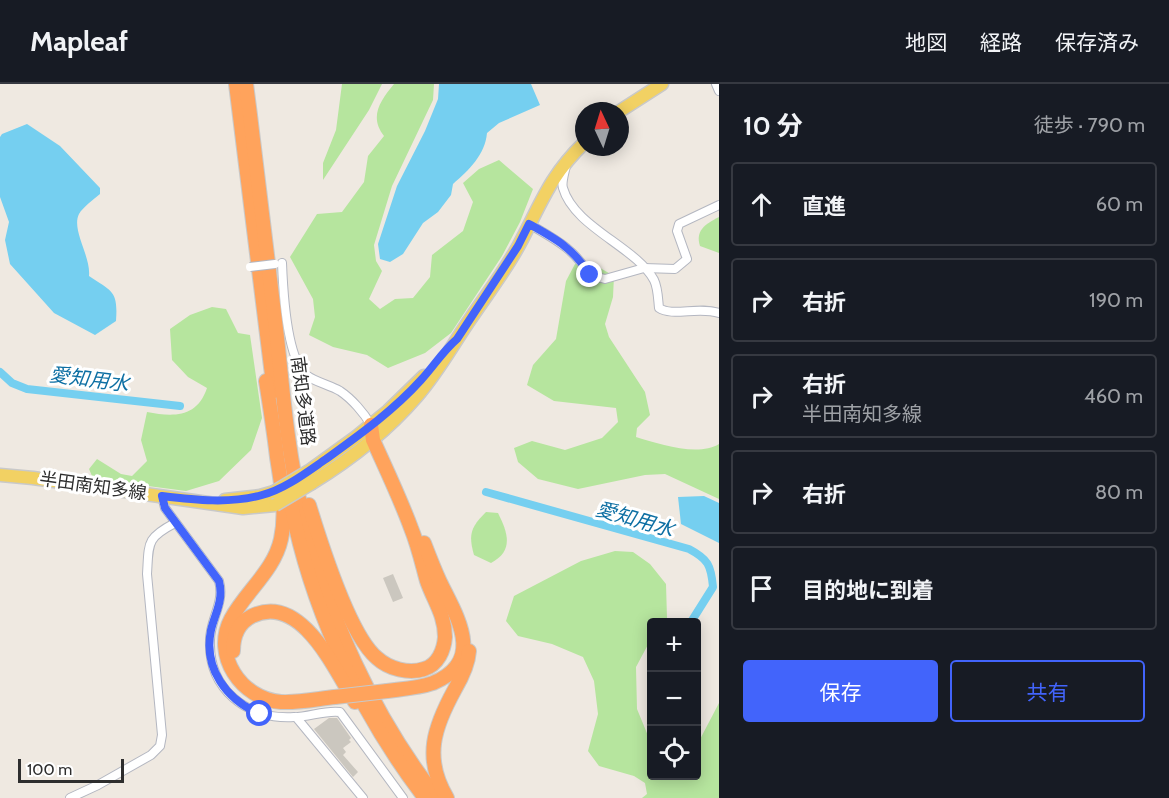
<!DOCTYPE html>
<html lang="ja">
<meta charset="utf-8">
<style>
body{margin:0;font-family:Cabin,"Noto Sans JP",sans-serif;background:#242831;color:#f1f3f6}
.controls{position:absolute;right:18px;bottom:18px;display:grid;overflow:hidden;border-radius:6px;box-shadow:0 3px 15px #0003}
.controls button{width:54px;height:54px;display:grid;place-items:center;padding:0;border:0;border-bottom:2px solid #363941;background:#171b24;color:#f1f3f6;font:30px sans-serif}
.compass{position:absolute;left:575px;top:18px;width:54px;height:54px;border-radius:50%;background:#171b24;box-shadow:0 3px 15px #0003;rotate:356deg}
.scale{position:absolute;left:18px;bottom:15px;width:106px;box-sizing:border-box;padding-left:6px;border:3px solid #2e2e2e;border-top:0;font-size:16px;line-height:21px;white-space:nowrap;color:#2e2e2e;-webkit-text-stroke:4px #fff;paint-order:stroke}
.stop{position:absolute;width:18px;height:18px;margin:-14px;border:4px solid #4264fb;border-radius:50%;background:#fff}
.stop.end{background:#4264fb;border-color:#fff;box-shadow:0 2px 6px #0008}
.list{margin:0;padding:0;list-style:none}
h2{display:flex;justify-content:space-between;align-items:center;height:78px;margin:0;padding:0 24px;font-size:26px}
h2 small{font-size:20px;font-weight:400;color:#9ea1a6}
.list li{display:grid;grid-template-columns:39px 1fr auto;gap:18px;align-items:center;box-sizing:border-box;height:84px;margin:0 12px 12px;padding:0 12px;border:2px solid #363941;border-radius:6px}
.list b{display:block;font-size:22px;white-space:nowrap}
.list p{margin:0;font-size:20px;white-space:nowrap;color:#9ea1a6}
.list em{font-size:20px;font-style:normal;color:#9ea1a6}
.actions{display:flex;gap:12px;padding:18px 24px}
.actions a{flex:1;padding:14px 0;border:2px solid #4264fb;border-radius:6px;text-align:center;font-size:21px;color:#4264fb}
.actions .main{background:#4264fb;color:#fff}
.icon{flex:none;width:33px;height:33px;fill:none;stroke:currentColor;stroke-width:2;stroke-linecap:round;stroke-linejoin:round}
.map{position:relative;flex:none;width:719px;height:714px;overflow:hidden}
header{display:flex;align-items:center;gap:36px;box-sizing:border-box;height:84px;padding:0 30px;background:#171b24;border-bottom:2px solid #363941}
header strong{font-size:28px}
nav{display:flex;gap:33px;margin-inline-start:auto;font-size:21px}
main{display:flex}
aside{flex:1;background:#171b24}
.map>svg:first-child{display:block}
</style>
<header>
<strong>Mapleaf</strong>
<nav><a>地図</a><a>経路</a><a>保存済み</a></nav>
</header>
<main>
<div class="map">
<svg width="719" height="714" viewBox="0 0 719 714">
<rect width="100%" height="100%" fill="#efe9e1"/>
<g fill="#b6e59e">
<path d="M342,0h40l-13,26 -46,70v-17l13,-33z"/>
<path d="M394,0h40l-1,16 -41,86 -18,59 2,16 6,10 -13,28 11,10 15,-10 18,-1 17,-21 2,-22 31,-24 10,-29 -10,-19 16,-14 20,-9 34,29 -13,33 -18,34 -51,77 -26,20 -37,15 -21,-13 -34,-8 -24,-12 6,-18 -2,-18 -23,-42 27,-43 25,-2 22,-30 4,-26 16,-20c-15,-19 -4,-35 10,-52z"/>
<path d="M719,133v36l-19,-7c-5,-15 5,-22 19,-29z"/>
<path d="M588,177l26,15 -1,21 -8,27 4,13 36,55 5,23 -13,13 -1,9c23,7 62,20 83,7v55l-54,-25 -20,1 -67,14 -40,-10 -20,-17 -4,-14 18,-7 33,9 37,-12 16,-16 -2,-14 -62,-7 -27,-16 6,-20 23,-26 10,-58 9,-17z"/>
<path d="M212,223l14,2 12,24 12,2 12,83 -11,32 -32,31 -33,10 -84,-11 -10,-4 -3,-7 8,-10 24,15 11,2 15,-15 -6,-21 6,-28c26,5 50,6 60,-24l-19,-11 -16,-17 -2,-31 20,-14z"/>
<path d="M486,428l12,1c10,20 16,38 -7,50l-17,-8c-6,-21 -3,-28 12,-43z"/>
<path d="M615,467l18,1 17,12 16,20 1,34 -4,4h-11l-1,17 -15,28 1,42 14,34 1,33h44l1,-31 22,-42v95h-77l5,-4 -2,-11 -11,-7 -35,-10 -11,-15 10,-37 -4,-33 -11,-24 -31,-13 -34,-8 -12,-15 8,-25 67,-35z"/>
</g>
<g fill="#75cff0">
<path d="M439,0h92l9,21 -41,18 -12,10c-2,22 -18,37 -34,51l-2,11 -13,17 -15,11 -20,31 -13,8 -10,-3 -2,-15 19,-58 28,-55 13,-32z"/>
<path d="M27,40l33,22 40,42v6c-6,5 -17,13 -21,20 -8,16 12,42 10,62 24,16 29,15 27,45l-21,14 -41,-22 -44,-49 -5,-24 4,-18 -9,-25v-60l2,-3z"/>
<path d="M704,412l15,7v40l-38,-19 -3,-27z"/>
</g>
<g fill="none" stroke-linecap="round" stroke-linejoin="round">
<g stroke="#75cff0" stroke-width="8">
<path d="M0,288l12,11 15,6 153,17"/>
<path d="M486,408l203,57c19,10 22,16 24,38l-22,35"/>
</g>
</g>
<g fill="#cbc7bf">
<path d="M393,490l10,24 -10,4 -10,-24z"/>
<path d="M329,634h8l14,20 -2,2 2,2 -8,6 3,4 -3,3 15,17 -5,5 -39,-48z"/>
</g>
<g fill="none" stroke-linecap="round" stroke-linejoin="round">
<g stroke="#b4b7c1" stroke-width="10">
<g id="street">
<path d="M716,0l3,7"/>
<path d="M566,81c-1,7 -5,17 -3,23 11,39 73,59 91,92 4,8 4,19 5,28 13,9 40,-2 60,5"/>
<path d="M529,140c27,16 44,24 61,51l15,4 39,-11 31,1 12,-10 -10,-28 2,-7 40,-19"/>
<path d="M282,179c1,26 4,94 24,112 9,7 24,10 34,16 12,8 24,22 31,34"/>
<path d="M162,412l3,12 54,73c6,22 -9,38 -9,59 -2,49 37,80 84,77 15,0 31,-7 46,-5l63,86"/>
<path d="M296,633l67,81"/>
<path d="M70,714l28,-13 53,-30 9,-9 2,-11 -15,-161c2,-31 -1,-36 28,-51"/>
</g>
</g>
<g stroke="#c9c9c9" stroke-width="15">
<g id="primary">
<path d="M620,27l42,-27"/>
<path d="M309,387l47,-34 32,-26 36,-35"/>
<path d="M0,391l33,3 210,30 32,-3"/>
<path d="M312,399c39,-24 75,-52 105,-87 21,-24 36,-52 54,-78 16,-24 34,-47 48,-73 22,-41 30,-68 65,-102"/>
<path d="M225,416l35,-4 14,-4"/>
</g>
</g>
<g stroke="#c9c9c9" stroke-width="16">
<g id="highway">
<path d="M236,0l38,307"/>
<path d="M246,0c11,84 21,168 31,253 6,58 11,118 25,175 25,102 70,203 135,286"/>
<path d="M266,297c4,25 8,51 11,76 4,27 10,55 4,82 -7,32 -35,52 -50,80 -19,36 10,80 50,83 17,1 36,-3 54,-5"/>
<path d="M288,403c18,111 68,221 137,311"/>
<path d="M309,421c11,36 40,130 68,153 12,11 32,16 47,11 14,-4 20,-19 21,-32 0,-22 -11,-36 -18,-56 -5,-18 -9,-36 -16,-53 -11,-30 -25,-59 -38,-88l-2,-15"/>
<path d="M233,567c0,-15 5,-28 19,-35 49,-24 83,54 103,86"/>
<path d="M387,607c15,-2 32,-3 46,-8 53,-22 24,-66 7,-101 -6,-13 -11,-26 -16,-39"/>
<path d="M447,714c-24,-40 -13,-71 8,-109 7,-12 13,-24 14,-38"/>
</g>
</g>
<use href="#street" stroke="#fff" stroke-width="8"/>
<use href="#primary" stroke="#f2d163" stroke-width="12"/>
<use href="#highway" stroke="#ffa35c" stroke-width="14"/>
<g stroke="#b4b7c1" stroke-width="10" stroke-linecap="butt">
<path id="street-bridge" d="M250,183l25,-3"/>
</g>
<g stroke="#c9c9c9" stroke-width="15" stroke-linecap="butt">
<g id="primary-bridge">
<path d="M274,408l35,-21"/>
<path d="M275,421l37,-22"/>
</g>
</g>
<g stroke="#c9c9c9" stroke-width="16" stroke-linecap="butt">
<path id="highway-bridge" d="M335,613l52,-6"/>
</g>
<use href="#street-bridge" stroke="#fff" stroke-width="8"/>
<use href="#primary-bridge" stroke="#f2d163" stroke-width="12"/>
<use href="#highway-bridge" stroke="#ffa35c" stroke-width="14"/>
</g>
<g fill="none" stroke-linecap="round" stroke-linejoin="round">
<path stroke="#4264fb" stroke-width="8" d="M260,630c-33,-14 -57,-45 -49,-84 4,-17 13,-30 8,-49l-54,-73 -3,-12c33,4 68,8 100,-1 23,-6 45,-23 64,-36 33,-24 67,-48 95,-79 13,-14 21,-28 36,-41l61,-93 11,-22c27,15 44,24 61,51"/>
</g>
<g text-anchor="middle" dominant-baseline="central" stroke-width="6" stroke-linejoin="round" paint-order="stroke">
<g font-size="18" fill="#2e2e2e" stroke="#fff">
<text transform="translate(303 317) rotate(83)">南知多道路</text>
<text transform="translate(93 402) rotate(8)">半田南知多線</text>
</g>
<g font-size="20" font-style="italic" fill="#0d6fa3" stroke="#fff">
<text transform="translate(89 295) rotate(7)">愛知用水</text>
<text transform="translate(635 435) rotate(16)">愛知用水</text>
</g>
</g>
</svg>
<div class="controls">
<button>+</button>
<button>−</button>
<button><svg class="icon" aria-label="locate" viewBox="0 0 24 24"><circle cx="12" cy="12" r="6"/><path d="M12 2v4M12 18v4M2 12h4M18 12h4"/></svg></button>
</div>
<svg class="compass" viewBox="-18 -18 36 36"><path d="M0-13l5 13h-10z" fill="#e53935"/><path d="M0 13l5-13h-10z" fill="#9ea1a6"/></svg>
<div class="scale">100 m</div>
<div class="stop" style="left:260px;top:630px"></div>
<div class="stop end" style="left:590px;top:191px"></div>
</div>
<aside>
<h2>10 分<small>徒歩 · 790 m</small></h2>
<ul class="list">
<li><svg class="icon" aria-label="ahead" viewBox="0 0 24 24"><path d="M12 20V5M6 11l6-6 6 6"/></svg><div><b>直進</b></div><em>60 m</em></li>
<li><svg class="icon" aria-label="right" viewBox="0 0 24 24"><path d="M7 20v-9h11M14 6l5 5-5 5"/></svg><div><b>右折</b></div><em>190 m</em></li>
<li><svg class="icon" aria-label="right" viewBox="0 0 24 24"><path d="M7 20v-9h11M14 6l5 5-5 5"/></svg><div><b>右折</b><p>半田南知多線</p></div><em>460 m</em></li>
<li><svg class="icon" aria-label="right" viewBox="0 0 24 24"><path d="M7 20v-9h11M14 6l5 5-5 5"/></svg><div><b>右折</b></div><em>80 m</em></li>
<li><svg class="icon" aria-label="arrive" viewBox="0 0 24 24"><path d="M6 21V4h12l-3 4 3 4H6"/></svg><div><b>目的地に到着</b></div></li>
</ul>
<div class="actions"><a class="main">保存</a><a>共有</a></div>
</aside>
</main>
